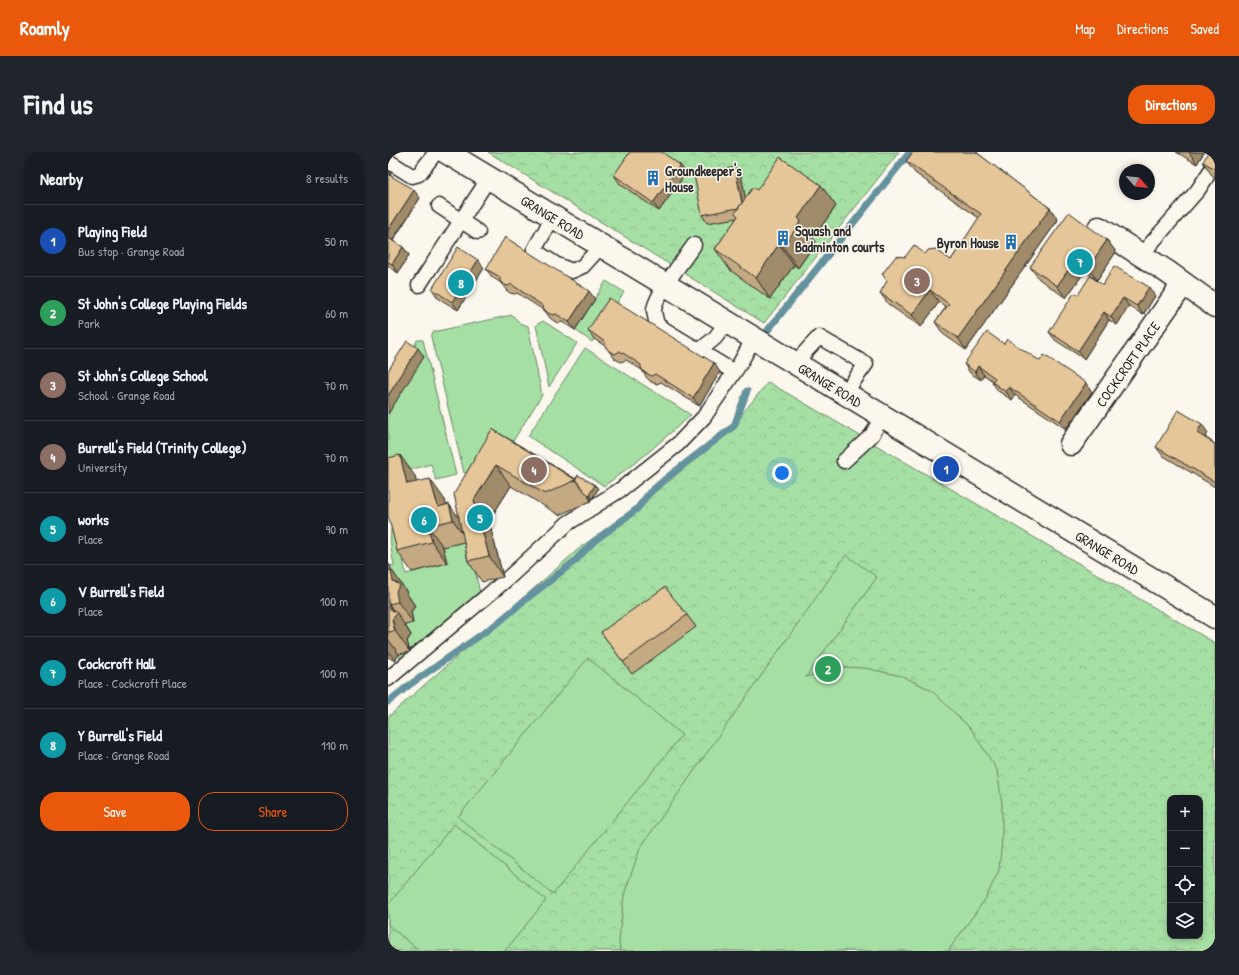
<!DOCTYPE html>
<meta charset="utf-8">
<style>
body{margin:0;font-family:"Patrick Hand",sans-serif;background:#20242c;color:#f1f3f6}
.controls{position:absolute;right:12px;bottom:12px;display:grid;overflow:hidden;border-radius:8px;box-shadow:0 2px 6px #0003}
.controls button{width:36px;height:36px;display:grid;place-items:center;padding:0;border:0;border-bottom:1px solid #363941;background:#171b24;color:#f1f3f6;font:20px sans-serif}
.compass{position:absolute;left:731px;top:12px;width:36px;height:36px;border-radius:50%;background:#171b24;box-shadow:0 2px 6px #0003;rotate:117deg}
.you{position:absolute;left:394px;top:321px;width:14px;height:14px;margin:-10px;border:3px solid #fff;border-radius:50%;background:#1a73e8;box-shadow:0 0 0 6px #1a73e833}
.badge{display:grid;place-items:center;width:26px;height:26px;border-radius:50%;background:#ea580c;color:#fff;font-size:13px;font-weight:700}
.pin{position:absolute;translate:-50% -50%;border:2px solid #fff;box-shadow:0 1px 4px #0006}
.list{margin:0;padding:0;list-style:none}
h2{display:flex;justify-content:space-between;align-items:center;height:52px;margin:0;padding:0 16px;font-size:17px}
h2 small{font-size:13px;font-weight:400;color:#9ea1a6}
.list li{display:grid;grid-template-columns:26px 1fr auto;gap:12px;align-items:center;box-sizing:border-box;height:72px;padding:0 16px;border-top:1px solid #363941}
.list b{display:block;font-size:15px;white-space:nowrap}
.list p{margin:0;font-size:13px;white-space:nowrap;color:#9ea1a6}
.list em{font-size:13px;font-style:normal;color:#9ea1a6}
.actions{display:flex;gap:8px;padding:12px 16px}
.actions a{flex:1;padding:9px 0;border:1px solid #ea580c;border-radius:16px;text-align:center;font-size:14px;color:#ea580c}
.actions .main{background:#ea580c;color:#fff}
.icon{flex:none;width:22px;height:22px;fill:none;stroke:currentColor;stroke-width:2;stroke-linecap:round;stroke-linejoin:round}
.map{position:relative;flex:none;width:827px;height:799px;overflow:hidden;border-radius:16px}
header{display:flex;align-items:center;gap:24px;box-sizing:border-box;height:56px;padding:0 20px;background:#ea580c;color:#fff}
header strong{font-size:19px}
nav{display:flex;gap:22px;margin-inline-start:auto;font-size:14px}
.intro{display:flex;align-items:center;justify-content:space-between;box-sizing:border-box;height:96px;padding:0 24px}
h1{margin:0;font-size:28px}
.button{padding:10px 18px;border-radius:16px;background:#ea580c;color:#fff;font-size:14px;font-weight:700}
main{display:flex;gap:24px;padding:0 24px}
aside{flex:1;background:#171b24;border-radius:16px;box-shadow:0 2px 6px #0003}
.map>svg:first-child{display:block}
</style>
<header>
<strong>Roamly</strong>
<nav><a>Map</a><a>Directions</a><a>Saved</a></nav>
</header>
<div class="intro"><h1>Find us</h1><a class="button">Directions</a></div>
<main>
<aside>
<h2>Nearby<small>8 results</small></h2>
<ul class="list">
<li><span class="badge" style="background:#1a4fb4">1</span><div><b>Playing Field</b><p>Bus stop · Grange Road</p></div><em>50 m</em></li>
<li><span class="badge" style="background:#2e9e5b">2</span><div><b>St John's College Playing Fields</b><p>Park</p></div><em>60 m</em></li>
<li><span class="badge" style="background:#8d6e63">3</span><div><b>St John's College School</b><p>School · Grange Road</p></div><em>70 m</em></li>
<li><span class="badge" style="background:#8d6e63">4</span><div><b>Burrell's Field (Trinity College)</b><p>University</p></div><em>70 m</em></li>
<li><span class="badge" style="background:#0f9aa8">5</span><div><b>works</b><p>Place</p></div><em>90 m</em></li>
<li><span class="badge" style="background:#0f9aa8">6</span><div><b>V Burrell's Field</b><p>Place</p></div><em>100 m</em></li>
<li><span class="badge" style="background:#0f9aa8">7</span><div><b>Cockcroft Hall</b><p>Place · Cockcroft Place</p></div><em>100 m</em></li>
<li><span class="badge" style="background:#0f9aa8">8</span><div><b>Y Burrell's Field</b><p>Place · Grange Road</p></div><em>110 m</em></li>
</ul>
<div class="actions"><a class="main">Save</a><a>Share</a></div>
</aside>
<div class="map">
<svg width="827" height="799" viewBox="0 0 827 799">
<defs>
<pattern id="park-crowns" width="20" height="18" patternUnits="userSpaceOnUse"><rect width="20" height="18" fill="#a6dfa4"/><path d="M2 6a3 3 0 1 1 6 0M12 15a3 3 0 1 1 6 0" fill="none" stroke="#8fc08d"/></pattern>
</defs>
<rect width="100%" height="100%" fill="#fbf7ec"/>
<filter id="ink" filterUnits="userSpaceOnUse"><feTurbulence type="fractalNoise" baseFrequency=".025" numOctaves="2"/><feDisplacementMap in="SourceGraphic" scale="8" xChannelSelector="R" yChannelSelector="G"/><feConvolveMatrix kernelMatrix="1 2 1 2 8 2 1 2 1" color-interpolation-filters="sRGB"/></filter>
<g filter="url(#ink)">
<g fill="url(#park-crowns)" stroke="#688568" fill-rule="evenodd">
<path d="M100,0h411l-135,171z"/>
<path d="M380,230l447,261v308h-827v-234l194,-171 44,-30 100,-82zM782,646h30v138h-30z"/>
</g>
<g fill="#a6dfa4" stroke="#688568">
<path d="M218,129l18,11 -32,50 -17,-12z"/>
<path d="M124,163l8,8 8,3 14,69 -29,46 -4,-2 -16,26 -29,8 -33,-136 2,-5z"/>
<path d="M155,169l34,22 -28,44 -13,-62z"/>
<path d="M29,188h6l33,135 -20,5 -5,-16 -43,12v-62l35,-57 -10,-7z"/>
<path d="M197,196l106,67 -47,41 -40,30 -76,-50z"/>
<path d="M6,367l12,55 41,-11 -4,-16 25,-6 12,52 -79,68 -2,-7 8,-13 -17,-75 4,-1c-3,-15 -6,-33 0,-46z"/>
<path d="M458,403l31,22 -71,100 32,-10 27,1 37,8 29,14 40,39 26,41 5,34v35l-3,31 -13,28 -38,53h-328l-1,-10 5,-46 16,-47z"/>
<path d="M200,506l94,77 -129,159 -95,-77z"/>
<path d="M66,672l92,76 -41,51h-85l-32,-26v-20z"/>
</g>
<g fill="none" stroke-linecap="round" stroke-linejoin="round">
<g stroke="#65929f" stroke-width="7">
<path d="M380,178l142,-178"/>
<path d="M0,550l20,-16 91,-64 27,-23 21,-16 28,-22 18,-19 44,-33 12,-16 20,-17 65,-50 13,-35"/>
</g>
<g stroke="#2b2b2b" stroke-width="17">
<g id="lane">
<path d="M0,9l24,15 7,-2 17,-22"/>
<path d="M51,54l39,26"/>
<path d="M165,65l-19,33 23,15 15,6 11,-5 18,-20"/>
<path d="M306,93c-11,16 -36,46 -40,64 0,5 2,11 3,16l77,47"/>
<path d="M753,103l57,-65 17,-26"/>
<path d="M31,133l70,-107"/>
<path d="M311,199l16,-13 12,-16"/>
<path d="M407,211l24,-26 47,27 -21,29"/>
<path d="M456,309l28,-26 10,-19"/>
<path d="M0,527l118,-99 62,-57 52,-33 58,-46 26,-27 35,-52 15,-27"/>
</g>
</g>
<g stroke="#2b2b2b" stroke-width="25">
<g id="street">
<path d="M711,76l67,43 49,35"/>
<path id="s1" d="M683,292l112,-160"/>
</g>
</g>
<g stroke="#2b2b2b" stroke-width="25">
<g id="secondary">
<path id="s2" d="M58,0l769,465"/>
</g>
</g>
<use href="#lane" stroke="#fbf7ec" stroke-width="14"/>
<use href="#street" stroke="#fbf7ec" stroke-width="22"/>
<use href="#secondary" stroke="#fbf7ec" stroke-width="22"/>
</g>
<g fill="#c4aa83" stroke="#2b2b2b">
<path d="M525,0h65l-1,1 73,55 8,12 -92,130 -23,-16 -8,-12 11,-15 -7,-5 -18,25 -32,-22 -9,-12 25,-36 20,-3 26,6 28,-42 -64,-45 -9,-12z"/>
<path d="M788,0h28l-7,12z"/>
<path d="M827,0v28l-12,-18z"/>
<path d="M292,13l6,8 -27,38 -39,-27 -6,-9z"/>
<path d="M0,17l3,5 -1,1 30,23 -27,43 10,6 6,8 -11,18 -10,-7z"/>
<path d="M353,23l4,23 12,-8 79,16 -23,32 3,4 -18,26 -4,-3 -24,34 -40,-29 -15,-21 22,-31 -30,5 -5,-8z"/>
<path d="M719,88l9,12 -19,28 -12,-9 -19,27 -27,-19 -9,-12z"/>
<path d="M96,116l-26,42 -20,-12 -6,-9z"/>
<path d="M98,117l109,30 -20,31 -13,-8 -3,1 -5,-2 -4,-3 -5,-7 -28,-18 -2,1 -5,-1 -4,-3 -5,-7 -9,-6z"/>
<path d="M715,133l52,11 -12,19 -14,-9 -12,19 -8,-5 -25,39 -29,-19 -6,-8 29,-37z"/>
<path d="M200,178l132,42 -21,34 -38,-24 -4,2 -6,-2 -5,-5 -4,-7 -16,-10 -5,2 -6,-3 -10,-13 -11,-7z"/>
<path d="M616,192l36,17 52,31 -26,37 -51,-34 -3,5 -14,-9 -6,-9 1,-1 -9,-6 -3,5 -11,-7 -6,-9z"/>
<path d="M104,277l84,50 19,6 3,4 -6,10 -4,-3 3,5 -32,14 -48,-29 -22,35 14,56 -21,5 -14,-21 -4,-19 -21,5 4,16 -35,9 -15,-21 18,-75 1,6 29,18 1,5 12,12z"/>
<path d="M820,281l-3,4 10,7v43l-53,-32 -6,-8z"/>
<path d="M0,411l2,3 1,3 15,22 1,3 8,12 -4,6 2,11 -8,2 6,10 -4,6 3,11 -11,2 -4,7 -7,-4z"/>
<path d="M299,463l9,12 -64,47 -31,-42z"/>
</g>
<g fill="#a08b6a" stroke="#2b2b2b">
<path d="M801,0h15l-7,12z"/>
<path d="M292,13l6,8 -27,38 -6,-8z"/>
<path d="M347,15l6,8 8,41 -6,-9z"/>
<path d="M0,17l3,5 -3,5z"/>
<path d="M433,33l15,21 -23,32 3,4 -18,26 -15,-21 15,-29z"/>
<path d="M26,38l6,8 -30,46 -2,-3v-11z"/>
<path d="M662,56l8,12 -92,130 -8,-12z"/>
<path d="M719,88l9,12 -19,28 -9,-12z"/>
<path d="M391,92l15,21 -24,34 -14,-21z"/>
<path d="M15,95l6,8 -11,18 -6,-9z"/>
<path d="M688,107l9,12 -19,27 -9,-12z"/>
<path d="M90,108l6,8 -26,42 -6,-8z"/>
<path d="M761,135l6,9 -12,19 -6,-9z"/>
<path d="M542,138l9,12 -18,25 -9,-12z"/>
<path d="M201,139l6,8 -20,31 -6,-8z"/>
<path d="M735,146l6,8 -12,19 -6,-8z"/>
<path d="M716,160l5,8 -25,39 -6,-8z"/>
<path d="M30,196l6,9 -36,57v-18z"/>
<path d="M326,211l6,9 -21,34 -6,-8z"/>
<path d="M590,214l6,9 -3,5 -6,-8z"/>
<path d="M698,231l6,9 -26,37 -6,-8z"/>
<path d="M621,235l6,8 -3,5 -6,-8z"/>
<path d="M814,272l6,9 -5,8 -6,-8z"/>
<path d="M12,303l15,21 7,29 -15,-21z"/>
<path d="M108,313l15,21 -22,35 14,56 -14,-21 -15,-56z"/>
<path d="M42,327l15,21 6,21 -13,-14z"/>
<path d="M207,333l3,4 -6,10 -3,-4z"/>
<path d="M61,352l15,21 4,16 -15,-21z"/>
<path d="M40,374l15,21 4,16 -15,-21z"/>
<path d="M0,411l2,3 1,3 15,22 1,3 8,12 -4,6 2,11 -15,-21 -10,-21z"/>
<path d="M1,452l7,10 1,-1 14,22 -4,6 3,11 -15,-21z"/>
<path d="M0,487l11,15 -4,7 -7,-10z"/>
</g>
<g fill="#e4c698" stroke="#2b2b2b">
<path d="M242,0h32l18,13 -27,38 -39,-28z"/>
<path d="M525,0h63l74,56 -92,130 -23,-16 14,-18 -19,-14 -18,25 -32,-22 7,-12 -5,-7 14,-18 9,1 9,-12 11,9 3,-4 7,-1 16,11 30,-46 -75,-53z"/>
<path d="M820,0h7v17l-12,-7z"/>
<path d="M392,5l41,28 -23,33 3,3 -18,26 -4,-3 -23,34 -41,-29 23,-33 -3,-3 18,-26 4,3z"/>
<path d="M347,15l7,36 -4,5 -36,7 -8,-40z"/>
<path d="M0,22l26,16 -26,40z"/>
<path d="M681,60l38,28 -19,28 -12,-9 -19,27 -27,-19z"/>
<path d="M117,85l84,54 -20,31 -13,-8 -3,1 -5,-2 -4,-4 -1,-3 -32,-22 -2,2 -5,-1 -4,-4v-4l-14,-8z"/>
<path d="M0,86l15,9 -11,17 -4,-2z"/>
<path d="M70,95l20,13 -26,42 -20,-13z"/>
<path d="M726,114l35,21 -12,19 -14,-8 -12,19 -7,-5 -26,39 -29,-19 25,-39 4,2 12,-19 13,9z"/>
<path d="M221,146l105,65 -21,35 -38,-24 -3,2 -7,-3 -4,-5v-3l-21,-14 -5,3 -6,-3 -4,-5v-4l-17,-12z"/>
<path d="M599,180l17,12 3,-5 33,22 4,-6 42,28 -26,38 -51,-34 -3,5 -14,-10 3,-4 -17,-12 -3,6 -11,-8z"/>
<path d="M19,189l11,7 -30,48v-25z"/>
<path d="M790,258l24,14 -5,9 18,11v38l-59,-35z"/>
<path d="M104,277l84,51 -31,14 -49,-29 -22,35 15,56 -21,5 -14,-67z"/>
<path d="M12,303l7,29 23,-5 8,28 11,-3 4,16 -25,6 4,16 -35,9 -9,-36v-57z"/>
<path d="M190,323l17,10 -6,10 -4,-3 -9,-12h-1z"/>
<path d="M3,418l2,11 7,4 -4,6 2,11 -9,2 1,5 7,4 -5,7 3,11 -7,1v-61z"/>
<path d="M277,435l22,28 -64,47 -22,-30z"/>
</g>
</g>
<defs>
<g id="building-bare" transform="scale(1.2)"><path d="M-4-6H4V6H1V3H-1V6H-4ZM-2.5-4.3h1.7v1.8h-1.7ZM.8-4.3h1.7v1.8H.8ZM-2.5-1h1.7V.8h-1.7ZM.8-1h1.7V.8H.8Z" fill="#1f6fb2" stroke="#fbf7ec" stroke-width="2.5" paint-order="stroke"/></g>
</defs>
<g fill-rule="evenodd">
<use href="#building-bare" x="265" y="26"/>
<use href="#building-bare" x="395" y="86"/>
<use href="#building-bare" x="623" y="90"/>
</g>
<g text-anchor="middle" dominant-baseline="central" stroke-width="3" stroke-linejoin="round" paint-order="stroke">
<g font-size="14" font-weight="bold" fill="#2b2b2b" stroke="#fbf7ec" text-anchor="start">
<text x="277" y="18">Groundkeeper's<tspan x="277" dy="16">House</tspan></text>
<text x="407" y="78">Squash and<tspan x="407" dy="16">Badminton courts</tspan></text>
<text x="611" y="90" text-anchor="end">Byron House</text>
</g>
<g font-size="14" fill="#2b2b2b" stroke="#fbf7ec">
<text stroke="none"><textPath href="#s2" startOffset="125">GRANGE ROAD</textPath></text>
<text stroke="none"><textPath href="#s1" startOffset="98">COCKCROFT PLACE</textPath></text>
<text stroke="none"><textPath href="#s2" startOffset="449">GRANGE ROAD</textPath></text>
<text stroke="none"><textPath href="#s2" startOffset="773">GRANGE ROAD</textPath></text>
</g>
</g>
</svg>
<div class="controls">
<button>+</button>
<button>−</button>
<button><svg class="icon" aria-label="locate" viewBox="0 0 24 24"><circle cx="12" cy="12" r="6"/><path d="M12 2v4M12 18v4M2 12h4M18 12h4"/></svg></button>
<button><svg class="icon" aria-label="layers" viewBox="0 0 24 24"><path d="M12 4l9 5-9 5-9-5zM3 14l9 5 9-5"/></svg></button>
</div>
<svg class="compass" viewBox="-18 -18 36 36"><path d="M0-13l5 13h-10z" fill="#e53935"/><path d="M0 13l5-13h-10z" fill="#9ea1a6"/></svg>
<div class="you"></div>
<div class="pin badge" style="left:558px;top:317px;background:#1a4fb4">1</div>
<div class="pin badge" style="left:440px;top:517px;background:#2e9e5b">2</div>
<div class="pin badge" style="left:529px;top:129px;background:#8d6e63">3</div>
<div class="pin badge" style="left:146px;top:318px;background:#8d6e63">4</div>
<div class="pin badge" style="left:92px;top:366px;background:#0f9aa8">5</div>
<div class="pin badge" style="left:36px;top:368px;background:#0f9aa8">6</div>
<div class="pin badge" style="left:692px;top:110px;background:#0f9aa8">7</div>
<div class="pin badge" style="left:73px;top:131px;background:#0f9aa8">8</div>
</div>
</main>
